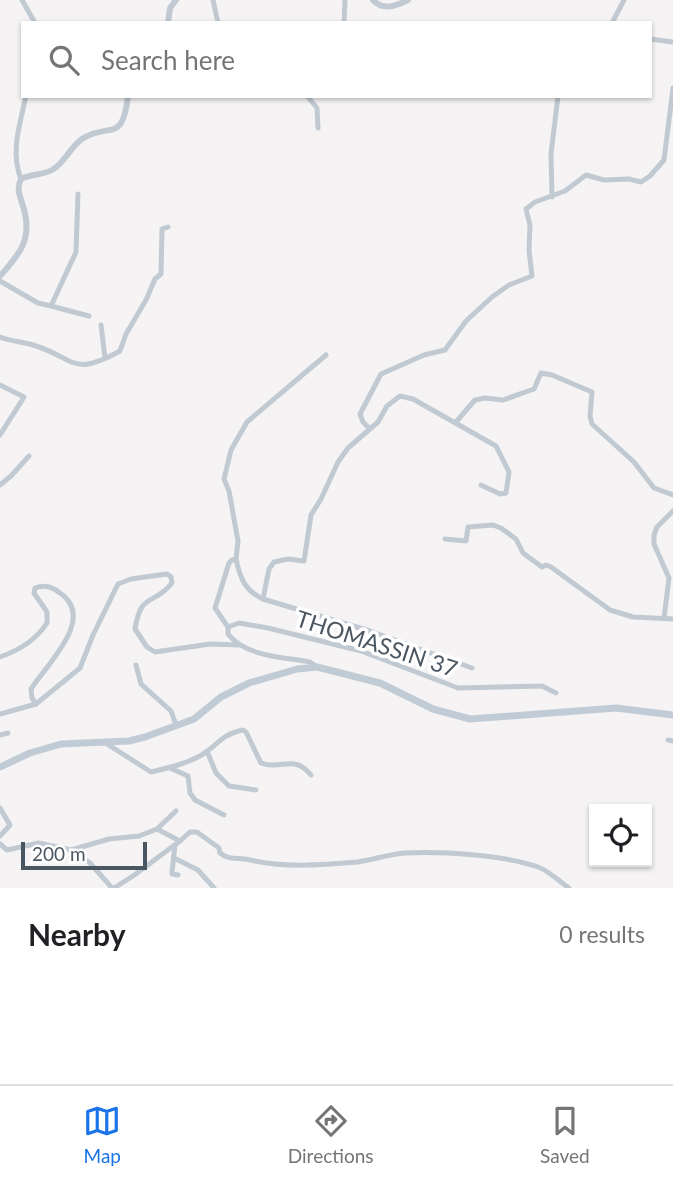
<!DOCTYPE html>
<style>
body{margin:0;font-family:Lato,sans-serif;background:#f6f6f6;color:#202124}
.controls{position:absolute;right:21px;bottom:21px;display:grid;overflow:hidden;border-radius:0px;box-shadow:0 2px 5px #0004}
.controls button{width:63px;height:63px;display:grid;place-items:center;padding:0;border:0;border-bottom:2px solid #e0e0e0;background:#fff;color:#202124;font:35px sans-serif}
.scale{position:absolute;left:21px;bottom:18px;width:126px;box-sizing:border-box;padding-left:7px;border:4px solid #4a5661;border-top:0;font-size:19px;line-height:24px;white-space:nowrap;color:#4a5661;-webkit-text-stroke:5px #fff;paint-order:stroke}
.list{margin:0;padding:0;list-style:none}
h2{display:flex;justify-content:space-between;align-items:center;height:91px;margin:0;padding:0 28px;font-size:30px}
h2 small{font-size:23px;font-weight:400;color:#757577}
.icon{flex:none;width:38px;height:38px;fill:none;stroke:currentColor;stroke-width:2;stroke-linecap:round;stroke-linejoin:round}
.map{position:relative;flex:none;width:673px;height:888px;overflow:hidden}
.search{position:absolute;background:#fff;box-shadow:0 2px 5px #0004;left:21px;right:21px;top:21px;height:77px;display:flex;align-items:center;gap:18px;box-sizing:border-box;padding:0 24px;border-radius:0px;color:#757577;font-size:26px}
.sheet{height:196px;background:#fff}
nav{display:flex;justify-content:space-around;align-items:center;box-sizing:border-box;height:98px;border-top:2px solid #e0e0e0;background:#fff;font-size:19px;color:#757577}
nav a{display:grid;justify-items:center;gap:4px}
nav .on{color:#1a73e8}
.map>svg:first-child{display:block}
</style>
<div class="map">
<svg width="673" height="888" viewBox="0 0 673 888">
<rect width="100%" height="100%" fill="#f5f3f3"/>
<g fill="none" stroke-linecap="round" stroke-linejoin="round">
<g stroke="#c1cad2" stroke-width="5">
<path d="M22,0l13,23"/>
<path d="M213,0l5,23"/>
<path d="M344,23l1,-23"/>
<path d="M612,23l12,-23"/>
<path d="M650,39l23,3"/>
<path d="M307,96l10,12 1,20"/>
<path d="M21,179c-11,-27 -1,-55 5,-83"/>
<path d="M552,197l-1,-43 7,-58"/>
<path d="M0,281l38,22 13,3 25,-54 2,-58"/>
<path d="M51,306l38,10"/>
<path d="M101,325l4,33"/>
<path d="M0,337c11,4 22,5 33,8 43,13 38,33 87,6l6,-17 20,-34 9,-21 6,-5 1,-45 6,-2"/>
<path d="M0,385l24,12 -24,38"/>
<path d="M456,422l19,-22 10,-2 18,2 31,-11 7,-16 11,2 40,17 -2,24 2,8 42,38 20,26 19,7"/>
<path d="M369,428l-6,-6 -3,-8 21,-40 43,-19 21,-5 21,-29 26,-24 17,-12 23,-9 -3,-26 1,-25 -4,-16 9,-7 30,-11 21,-16 18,5 25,-1 12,3 9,-6 14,-16 9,-72"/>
<path d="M0,485l11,-9 18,-20"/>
<path d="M445,539l21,2 2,-14 25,-2 8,3 15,11 7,14 19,14 4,-2 5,2 59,43 23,7 40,2"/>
<path d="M236,559c4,19 9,32 27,40l6,-30 5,-7 14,-3 16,2 7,-46 10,-16 17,-37 10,-14 30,-26 9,-16 13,-10 13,3 83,47 13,26 -3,21 -6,1 -19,-9"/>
<path d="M263,599l107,32 102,37"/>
<path d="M664,618l5,-40 -15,-34v-9l3,-8 16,-16"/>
<path d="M228,627l11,-4 29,5 93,23 97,37 84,-2 14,7"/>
<path d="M0,657c20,-7 36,-17 47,-34v-11l-13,-19 1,-5c10,-4 17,-1 25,5 37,25 -13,71 -29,96l1,9 4,6"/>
<path d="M136,665l5,19 30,27 5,14"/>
<path d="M317,667l-7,-5c-26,-5 -64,-5 -82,-28v-7l-13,-19 14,-45 3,-3 4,-1 2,-18 -9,-50 -5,-12 7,-29 16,-28 79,-67"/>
<path d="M0,714l36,-10 44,-36 13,-33 25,-51 13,-5 36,-5 4,3 1,6c-18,23 -31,8 -37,46l12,18 8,5 55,-8 29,1"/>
<path d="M0,735l8,-2"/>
<path d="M668,740l5,1"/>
<path d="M104,742l47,30c17,-4 34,-8 49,-16 17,-9 19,-21 43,-26l3,2 15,31c20,8 32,-10 50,12"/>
<path d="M207,751l9,22 13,13 27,4"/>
<path d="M170,768l18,8 2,17 5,7 29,15"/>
<path d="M0,808l10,17 -10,11"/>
<path d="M157,829l19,-18"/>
<path d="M0,844l7,6 32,-7 32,7 19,13 22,25"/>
<path d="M175,845l-3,27v2l6,1"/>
<path d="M71,850l38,-11 30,-3 18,-7 23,12 10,-9h7l22,16 1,5c10,8 18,4 30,7 34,8 73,5 107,2 16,-2 32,-8 48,-9 36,-2 99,2 133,14 11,4 21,14 31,21"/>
<path d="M174,858l24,12 16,18"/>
<path d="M114,888l19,-12 47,-35"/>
</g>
<g stroke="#c1cad2" stroke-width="6">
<path d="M373,0c10,11 23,6 35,0"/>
<path d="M168,23l2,-15 6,-8"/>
<path d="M0,276c21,-23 33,-38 23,-70 -3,-10 -7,-17 -2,-27 10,-5 22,-4 31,-9 13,-7 18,-23 30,-31 28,-18 40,6 46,-43"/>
</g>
<path stroke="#c1cbd6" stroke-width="7" d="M0,767l30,-14 31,-9 68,-3 16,-4 49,-18 27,-22 28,-14 48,-14 20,-2 63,16 53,26 37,10 146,-11 57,7"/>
</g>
<g text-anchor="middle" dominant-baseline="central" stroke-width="7" stroke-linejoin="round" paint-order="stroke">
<g font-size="23" fill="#4a5661" stroke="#fff">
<text transform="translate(377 643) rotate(18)">THOMASSIN 37</text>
</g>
</g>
</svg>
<div class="controls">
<button><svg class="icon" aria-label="locate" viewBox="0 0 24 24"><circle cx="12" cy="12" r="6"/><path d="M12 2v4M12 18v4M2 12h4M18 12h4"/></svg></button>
</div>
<div class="scale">200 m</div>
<div class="search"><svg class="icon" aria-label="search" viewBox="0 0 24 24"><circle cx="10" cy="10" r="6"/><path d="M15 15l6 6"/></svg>Search here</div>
</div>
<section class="sheet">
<h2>Nearby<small>0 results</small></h2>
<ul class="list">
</ul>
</section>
<nav>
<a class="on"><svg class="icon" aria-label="map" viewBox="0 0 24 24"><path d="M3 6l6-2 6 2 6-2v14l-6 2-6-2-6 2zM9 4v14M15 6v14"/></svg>Map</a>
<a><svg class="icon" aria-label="directions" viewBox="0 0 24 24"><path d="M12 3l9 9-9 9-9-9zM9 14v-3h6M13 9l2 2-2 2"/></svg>Directions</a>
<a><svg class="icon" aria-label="saved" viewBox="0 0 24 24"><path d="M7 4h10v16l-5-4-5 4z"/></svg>Saved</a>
</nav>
